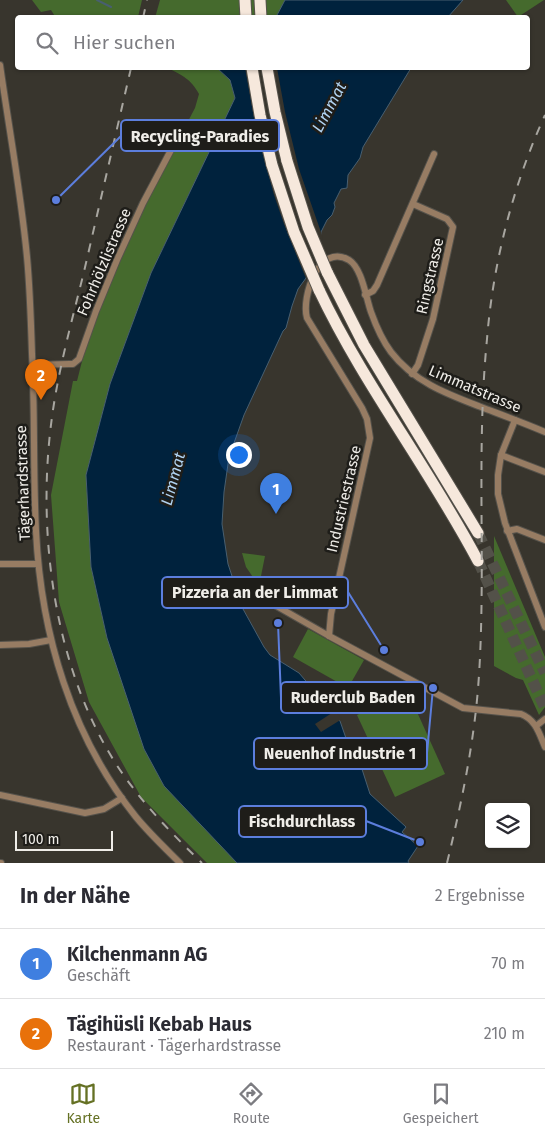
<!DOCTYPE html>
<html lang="de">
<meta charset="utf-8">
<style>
body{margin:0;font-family:"Fira Sans",sans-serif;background:#f7f7f7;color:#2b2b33}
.controls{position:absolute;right:15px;bottom:15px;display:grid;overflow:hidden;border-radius:5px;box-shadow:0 1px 4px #0004}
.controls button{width:45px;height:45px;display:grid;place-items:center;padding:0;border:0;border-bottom:1px solid #e1e1e2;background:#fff;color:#2b2b33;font:25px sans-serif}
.scale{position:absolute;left:15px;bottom:12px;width:98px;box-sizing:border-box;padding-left:5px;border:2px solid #efede8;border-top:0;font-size:14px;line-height:18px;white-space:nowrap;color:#efede8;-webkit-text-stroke:4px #1e1d19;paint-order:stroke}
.you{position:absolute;left:238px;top:454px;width:18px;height:18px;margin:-12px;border:4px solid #fff;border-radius:50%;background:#1a73e8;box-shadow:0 0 0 8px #1a73e833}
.badge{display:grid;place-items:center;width:32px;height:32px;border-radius:50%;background:#657124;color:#fff;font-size:16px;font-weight:700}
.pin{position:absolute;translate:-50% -41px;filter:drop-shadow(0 1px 2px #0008)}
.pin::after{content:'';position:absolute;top:26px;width:18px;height:15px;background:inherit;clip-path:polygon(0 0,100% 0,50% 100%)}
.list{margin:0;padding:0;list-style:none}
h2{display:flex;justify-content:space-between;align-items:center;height:65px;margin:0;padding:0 20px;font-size:21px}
h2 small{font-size:16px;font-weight:400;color:#7c7c81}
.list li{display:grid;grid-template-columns:32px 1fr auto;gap:15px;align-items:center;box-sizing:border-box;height:70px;padding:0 20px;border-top:1px solid #e1e1e2}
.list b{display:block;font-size:19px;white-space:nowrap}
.list p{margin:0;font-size:16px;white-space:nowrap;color:#7c7c81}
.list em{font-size:16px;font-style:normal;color:#7c7c81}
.icon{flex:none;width:28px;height:28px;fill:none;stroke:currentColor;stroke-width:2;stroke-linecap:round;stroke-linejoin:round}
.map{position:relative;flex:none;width:545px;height:863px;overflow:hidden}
.search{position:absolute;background:#fff;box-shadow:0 1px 4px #0004;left:15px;right:15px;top:15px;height:55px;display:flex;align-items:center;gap:12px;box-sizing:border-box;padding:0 18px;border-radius:5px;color:#7c7c81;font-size:19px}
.sheet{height:205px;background:#fff}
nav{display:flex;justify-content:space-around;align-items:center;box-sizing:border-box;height:70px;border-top:1px solid #e1e1e2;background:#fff;font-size:14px;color:#7c7c81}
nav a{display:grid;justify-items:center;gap:2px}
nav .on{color:#657124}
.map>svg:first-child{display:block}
</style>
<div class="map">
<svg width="545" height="863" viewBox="0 0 545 863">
<rect width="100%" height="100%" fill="#38352d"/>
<g fill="#456a2d">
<path d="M32,0h110l-4,17 -82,1 -5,-8 -10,2z"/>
<path d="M160,0h125l-9,17 -121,1z"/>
<path d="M506,0h38l-26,17z"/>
<path d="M168,68h49l13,12 5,18 -84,175 -41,111 -24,91 5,92 16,71 113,206 17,19h-30l-66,-66 -52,-95 -30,-100 -8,-107 22,-114h4c23,-96 72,-186 118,-273l4,-14c-8,-15 -16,-18 -31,-26z"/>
<path d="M494,536l51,121v50l-6,8 -16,-35 -7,-2 -22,-12z"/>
<path d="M242,553l23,3 -6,30 -13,-19z"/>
<path d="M308,629l56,31 -16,28 -55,-31z"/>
<path d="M408,692l37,82 -50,23 -38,-82z"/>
</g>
<g fill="#00223d" stroke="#485f70">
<path d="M285,0h178l-15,17h-172z"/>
<path d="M217,68h194l-48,79 -3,11 -12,17 -1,13 -6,1 -7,14 1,4 -3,8 -5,5 -6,12v9l-15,37 -8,11 -6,17 -6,22 -3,3 -39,84 -15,42 -5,35 -2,32 6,40 15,45 21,38 6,8 29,18 41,48 8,23 9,20 3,-1 10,31 36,33 -4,5 16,14 -10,15 1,2h-172l-73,-77 -20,-37 -37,-111 -16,-71 -5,-92 24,-91 41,-111 84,-175 -5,-18z"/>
</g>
<g fill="#38352d">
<path d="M245,68h32l8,44 14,57 24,69 -16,43 -23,-57 -10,-29 -18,-66z"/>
<path d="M335,711l7,8 -21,13 -6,-8z"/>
</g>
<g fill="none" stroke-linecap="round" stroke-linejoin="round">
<path stroke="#485f70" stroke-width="2" d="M97,0l14,7"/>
<g stroke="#535149" stroke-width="11" stroke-dasharray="11 5.5" stroke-linecap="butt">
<path d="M478,533l67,140"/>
<path d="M478,561l67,147"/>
</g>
<g stroke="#55524b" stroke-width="8">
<g id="street">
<path d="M0,65c9,64 21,128 27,192 3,32 4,65 5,97 3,59 1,118 4,177 5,103 35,205 100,286 14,17 29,31 44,46"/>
<path d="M365,295l8,-4 4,-6 57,-131"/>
<path d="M33,365l36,-1h4l6,-5 17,-48 21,-51 26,-57 36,-68"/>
<path d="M412,374l6,-9 15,-46 20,-92 -6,-8 -34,-15"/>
<path d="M515,420l-14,35 -3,20v19l7,29 40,104"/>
<path d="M501,455l44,17"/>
<path d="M507,531l10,-2 28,11"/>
<path d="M0,564h38"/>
<path d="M261,593l12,11 56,32 134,72 58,6c15,6 18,19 24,33"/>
<path d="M329,636l2,-22 39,-176 -3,-19 -5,-11 -55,-90c-6,-21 12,-76 42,-58 13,8 17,38 22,52 5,14 11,28 20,40 23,30 56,42 90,55 21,8 43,16 64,25"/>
<path d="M0,645l29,-1 22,-4"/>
<path d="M536,726l9,-7"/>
<path d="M0,795l85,18 19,-4 18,-11"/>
<path d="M0,863h1"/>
</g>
</g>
<g stroke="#55524b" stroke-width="13">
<g id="highway">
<path d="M245,0l1,18"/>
<path d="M260,0l1,18"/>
<path d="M252,68l8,47 12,50"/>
<path d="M267,68l8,44 12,49"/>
<path d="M327,272l37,73 114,188"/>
<path d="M319,290c45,95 110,178 159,271"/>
</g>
</g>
<use href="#street" stroke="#977c63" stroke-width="6"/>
<use href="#highway" stroke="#f6e8dc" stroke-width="11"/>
<g stroke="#a8a6a0" stroke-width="2" stroke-dasharray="9 9" stroke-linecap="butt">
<path d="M143,18l4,-18"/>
<path d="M131,68c-15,65 -30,130 -45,195 -12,51 -27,102 -34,154 -16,116 2,255 68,353 24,35 52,64 82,93"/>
<path d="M447,863c15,-62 28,-124 32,-188 7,-111 -3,-224 8,-336 6,-76 26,-154 58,-224"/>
</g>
<g stroke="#55524b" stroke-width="13" stroke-linecap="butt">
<g id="highway-bridge">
<path d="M287,161l21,66 19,45"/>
<path d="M272,165l22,67 25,58"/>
</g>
</g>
<use href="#highway-bridge" stroke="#f6e8dc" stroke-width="11"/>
</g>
<g text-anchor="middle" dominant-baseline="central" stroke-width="5" stroke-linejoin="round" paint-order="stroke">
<g font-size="15" fill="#efede8" stroke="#1e1d19">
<text transform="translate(104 262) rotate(-67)">Fohrhölzlistrasse</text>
<text transform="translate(430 276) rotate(-77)">Ringstrasse</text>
<text transform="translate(475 389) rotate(23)">Limmatstrasse</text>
<text transform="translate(23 483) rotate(-92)">Tägerhardstrasse</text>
<text transform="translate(344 499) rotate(-77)">Industriestrasse</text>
</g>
<g font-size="16" font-style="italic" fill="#b0d2f0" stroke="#1e1d19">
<text transform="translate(329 107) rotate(-62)">Limmat</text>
<text transform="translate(173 479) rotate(-75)">Limmat</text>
</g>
</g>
<path fill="none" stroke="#5c7edd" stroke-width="2" d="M56 200L121 136M384 650L348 592M278 623L281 698M433 688L427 753M420 842L366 821"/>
<g fill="#5c7edd" stroke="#1e1d19" stroke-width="2">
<circle cx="56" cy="200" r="5"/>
<circle cx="384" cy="650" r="5"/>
<circle cx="278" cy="623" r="5"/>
<circle cx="433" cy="688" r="5"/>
<circle cx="420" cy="842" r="5"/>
</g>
<g fill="#1e1d19" stroke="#5c7edd" stroke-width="2">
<rect x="121" y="120" width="158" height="31" rx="5"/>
<rect x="162" y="577" width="186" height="31" rx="5"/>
<rect x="281" y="682" width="144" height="31" rx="5"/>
<rect x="254" y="738" width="173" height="31" rx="5"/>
<rect x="239" y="806" width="127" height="31" rx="5"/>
</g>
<g font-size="16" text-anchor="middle" font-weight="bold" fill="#efede8">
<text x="200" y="142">Recycling-Paradies</text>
<text x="255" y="598">Pizzeria an der Limmat</text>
<text x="353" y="703">Ruderclub Baden</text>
<text x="340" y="759">Neuenhof Industrie 1</text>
<text x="302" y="827">Fischdurchlass</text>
</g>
</svg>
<div class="controls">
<button><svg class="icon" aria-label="layers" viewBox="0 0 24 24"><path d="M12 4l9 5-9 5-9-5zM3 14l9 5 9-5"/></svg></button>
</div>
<div class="scale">100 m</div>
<div class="you"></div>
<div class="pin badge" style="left:276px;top:514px;background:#3f7fe0">1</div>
<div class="pin badge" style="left:41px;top:400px;background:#e8710a">2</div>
<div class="search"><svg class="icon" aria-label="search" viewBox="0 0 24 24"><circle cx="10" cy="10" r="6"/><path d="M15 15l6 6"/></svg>Hier suchen</div>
</div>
<section class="sheet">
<h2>In der Nähe<small>2 Ergebnisse</small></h2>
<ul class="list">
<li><span class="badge" style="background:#3f7fe0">1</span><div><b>Kilchenmann AG</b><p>Geschäft</p></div><em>70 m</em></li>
<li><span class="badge" style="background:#e8710a">2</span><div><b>Tägihüsli Kebab Haus</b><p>Restaurant · Tägerhardstrasse</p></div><em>210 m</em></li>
</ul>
</section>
<nav>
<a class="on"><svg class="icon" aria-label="map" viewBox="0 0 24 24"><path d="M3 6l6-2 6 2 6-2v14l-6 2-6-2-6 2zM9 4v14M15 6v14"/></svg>Karte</a>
<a><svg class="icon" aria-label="directions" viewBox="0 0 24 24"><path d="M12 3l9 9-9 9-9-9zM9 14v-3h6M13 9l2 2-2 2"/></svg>Route</a>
<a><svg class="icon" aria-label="saved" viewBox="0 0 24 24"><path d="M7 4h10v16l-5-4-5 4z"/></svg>Gespeichert</a>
</nav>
